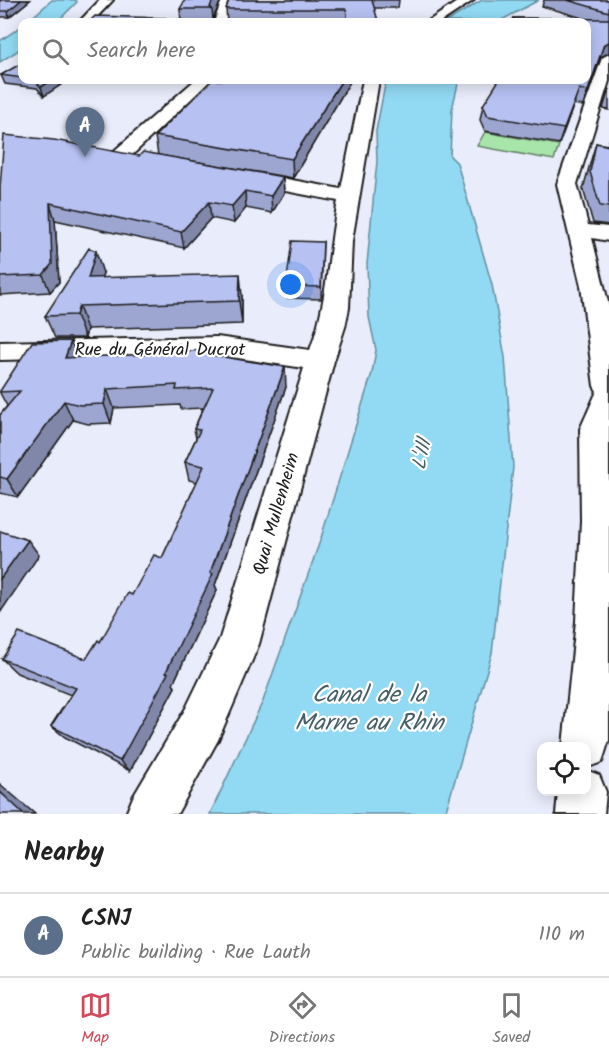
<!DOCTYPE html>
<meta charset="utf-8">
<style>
body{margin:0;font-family:Kalam,sans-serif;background:#f6f6f6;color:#222}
.controls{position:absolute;right:18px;bottom:18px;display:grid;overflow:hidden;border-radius:12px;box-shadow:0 3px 15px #0003}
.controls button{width:54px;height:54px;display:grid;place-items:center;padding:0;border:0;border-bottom:2px solid #e0e0e0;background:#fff;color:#222;font:30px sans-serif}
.you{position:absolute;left:291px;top:285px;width:21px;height:21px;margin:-15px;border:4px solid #fff;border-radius:50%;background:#1a73e8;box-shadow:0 0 0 9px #1a73e833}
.badge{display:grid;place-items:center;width:39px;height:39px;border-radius:50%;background:#d1495b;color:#fff;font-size:20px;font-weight:700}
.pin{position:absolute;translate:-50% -50px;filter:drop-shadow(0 2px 3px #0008)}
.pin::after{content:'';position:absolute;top:32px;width:21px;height:18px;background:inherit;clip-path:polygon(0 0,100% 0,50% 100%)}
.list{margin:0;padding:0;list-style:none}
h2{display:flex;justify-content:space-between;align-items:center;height:78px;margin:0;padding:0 24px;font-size:26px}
h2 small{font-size:20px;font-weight:400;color:#767676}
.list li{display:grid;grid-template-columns:39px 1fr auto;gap:18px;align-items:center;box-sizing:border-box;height:84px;padding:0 24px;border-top:2px solid #e0e0e0}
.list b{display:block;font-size:22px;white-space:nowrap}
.list p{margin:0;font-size:20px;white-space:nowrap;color:#767676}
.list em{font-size:20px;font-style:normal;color:#767676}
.icon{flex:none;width:33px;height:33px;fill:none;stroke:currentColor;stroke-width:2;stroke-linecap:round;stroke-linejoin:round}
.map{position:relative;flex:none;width:609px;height:814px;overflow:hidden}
.search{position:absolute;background:#fff;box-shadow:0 3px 15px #0003;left:18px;right:18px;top:18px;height:66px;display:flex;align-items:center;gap:15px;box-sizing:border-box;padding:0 21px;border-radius:12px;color:#767676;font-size:22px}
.sheet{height:162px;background:#fff}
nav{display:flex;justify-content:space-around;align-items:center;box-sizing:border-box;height:84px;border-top:2px solid #e0e0e0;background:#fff;font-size:16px;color:#767676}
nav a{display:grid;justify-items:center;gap:3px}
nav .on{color:#d1495b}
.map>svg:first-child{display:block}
</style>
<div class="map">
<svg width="609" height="814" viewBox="0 0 609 814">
<rect width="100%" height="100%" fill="#e9ecfb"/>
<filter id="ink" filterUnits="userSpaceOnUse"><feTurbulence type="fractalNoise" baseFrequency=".0167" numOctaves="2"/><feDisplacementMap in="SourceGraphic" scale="12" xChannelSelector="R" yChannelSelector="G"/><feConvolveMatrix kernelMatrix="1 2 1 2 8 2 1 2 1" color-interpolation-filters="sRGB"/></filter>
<g filter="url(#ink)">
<path fill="#a8e5ab" stroke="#628064" stroke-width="1.5" d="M485,132l74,13 -5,15 -77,-14z"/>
<g fill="#92daf4" stroke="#638e9e" stroke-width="1.5">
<path d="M52,0h23l2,2 -20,20h-30z"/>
<path d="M482,0h57l-41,22h-52z"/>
<path d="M22,26v22l-22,14v-21z"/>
<path d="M386,80h73l-7,29 -2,47 7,7 35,122 13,72 8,110 -21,186 -47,161h-235l53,-113 57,-160 52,-168 4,-23 -7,-33 -2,-53 10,-103 -1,-30z"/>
</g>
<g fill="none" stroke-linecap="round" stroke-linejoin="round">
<g stroke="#1c1c1c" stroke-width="4">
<g id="minor">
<path d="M100,0h13l-21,22h-13z"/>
<path d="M222,0h12l-8,22h-12z"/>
<path d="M460,0h14l-33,22h-14z"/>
<path d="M609,54v27l-32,103 11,41 21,2v14l-17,-3 17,68v434l-7,22 -16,6v-22h-23l13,-125 5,-100 -1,-92 17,-38 -3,-5 -13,-100 -24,-102 45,-126z"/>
<path d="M195,80h16l-83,79h-14l-2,-4 2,-4z"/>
<path d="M363,80h16l-27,161 -3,67 -4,19 -11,34 -75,283 -41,96 -41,74h-51l7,-17 53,-89 34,-70 84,-270 -87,-13 -217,5v-18l217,-5 93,13c18,-48 18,-99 28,-149l-95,-18 -7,-2 -3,-4 3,-4 7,-2 98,18z"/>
<path d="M586,770l13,5 7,17 -2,22h-48l2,-22h28z"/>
</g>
</g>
<use href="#minor" fill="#fff" fill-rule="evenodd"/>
</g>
<g fill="#9da6d0" stroke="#1c1c1c" stroke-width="1.5">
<path d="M0,0h30l-21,17h-9z"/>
<path d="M221,0l-8,19v3h-32l-1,-13z"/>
<path d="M229,0h170l-1,8h-24l4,14h-151l-1,-13z"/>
<path d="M544,0h65v53l-9,4 -17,49 -9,-2 -15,40 -74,-13 -5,-11 3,-15 103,-83h-74l1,-4 73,1 -44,-13z"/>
<path d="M22,63v17h46l-24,16 -7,-8 -32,-4 -4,-9z"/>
<path d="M212,80h139l-58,98 -135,-23 -3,-19z"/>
<path d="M609,88v22l-6,-1z"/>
<path d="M609,140v85l-16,-2 -10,-34 8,-29 5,-17 12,2z"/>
<path d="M139,156l144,21 1,16 -12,20 -26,-5 -12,15 -23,-5 -27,30 -129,-28 4,62 -9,10 -50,3v-107z"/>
<path d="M323,242l-2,57 -35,-1v-12z"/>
<path d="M103,273l-2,5 141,18v28l-155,5 -2,9h-30l-10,-22z"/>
<path d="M206,350l1,4 79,33 -71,198 2,5 -44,94 2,3 -45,84 -65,-34 -14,-11 20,-31 -54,-22 -15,-14h84l14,-17 32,-47 30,-37 35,-76 -8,-2 -4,-18 11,-24 -2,-9 9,-21 -22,1 -1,-4 -66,3 -3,15 -23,1 -15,-4 -55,77 -18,-4v-78l7,-9 -7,-13v-2l77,-33 74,-4z"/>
</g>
<g fill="#8087a9" stroke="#1c1c1c" stroke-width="1.5">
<path d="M21,0h9l-21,17 -1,-6z"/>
<path d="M213,0h8l-8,19 -1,-10 -2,-2z"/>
<path d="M164,18l1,4h-8z"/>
<path d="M609,42v11l-9,4 -17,49 21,-62z"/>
<path d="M52,80h16l-24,16 -3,-9z"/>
<path d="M342,80h9l-58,98 -1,-19z"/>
<path d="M579,89l-5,15 -15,40 5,-15z"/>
<path d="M283,177l1,16 -12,20 -1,-17z"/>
<path d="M245,191l1,17 -12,15 -2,-17z"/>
<path d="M209,202l2,16 -27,30 -3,-16z"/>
<path d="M50,203l5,17 4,62 -9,10 -7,-17z"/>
<path d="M96,251l7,22 -8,27 -7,-22z"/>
<path d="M240,274l2,22v28l-3,-23z"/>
<path d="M79,306l8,23 -2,9 -9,-23z"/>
<path d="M71,341l7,19 -13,-2z"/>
<path d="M285,367l1,20 -71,198 2,5 -44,94 2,3 -45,84 -10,-10 46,-89 44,-99z"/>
<path d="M107,389l7,19 -3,15 -7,-19z"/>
<path d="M64,401l9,19 -55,77 -11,-18z"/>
<path d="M28,540l11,15 -39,58v-34z"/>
<path d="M0,784l35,30h-13l-22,-22z"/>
</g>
<g fill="#b7c1f2" stroke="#1c1c1c" stroke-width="1.5">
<path d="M0,0h21l-13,11h-8z"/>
<path d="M185,0h28l-3,7 2,2h-32z"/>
<path d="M229,0h143l6,21 -1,1h-29l-2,-13h-120z"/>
<path d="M567,0h42v12z"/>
<path d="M95,16l69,2 -7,4h-68z"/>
<path d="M513,18l96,1v23l-5,2 -16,47 -9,-2 -15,40 -76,-13 -5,-11 16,-25h87v-58h-71z"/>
<path d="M22,63v15l-21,-3z"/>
<path d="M34,80h18l-11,7z"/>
<path d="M212,80h130l-50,79 -137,-23z"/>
<path d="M4,135l50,5 85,16 4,-4 140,25 -12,19 -26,-5 -13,15 -23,-4 -28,30 -131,-29 2,61 -9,11 -43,2v-89z"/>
<path d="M596,143l13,3v61l-9,-1 -10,-34z"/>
<path d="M292,241l31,1 -2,45 -35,-1z"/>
<path d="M89,248l7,3 -8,27 152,-4 -1,27 -160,5 -3,9 -31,1z"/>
<path d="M71,341l-6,17 86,-4v-2l18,-1 10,-7 8,7 19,-1v4l79,13 -75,206 3,1 -47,98 2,1 -48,88 -69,-35 25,-38 -74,-29 17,-26 67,26 12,-19 2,2 28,-49 4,2 22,-40 8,3 42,-92 -19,-4 15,-32 -6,-1 19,-41 -37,2 1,-5 -70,4 -3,15 -24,1 -16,-4 -57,78 -7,-2v-62l20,-24 -20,1v-1l32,-49z"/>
<path d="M0,531l28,9 -28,39z"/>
<path d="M0,792l23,21 -1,1h-22z"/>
</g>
</g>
<g text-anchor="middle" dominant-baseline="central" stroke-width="4.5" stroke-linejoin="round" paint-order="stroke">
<g font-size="18" fill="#1c1c1c" stroke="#fff">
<text x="160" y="350">Rue du Général Ducrot</text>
<text transform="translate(277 514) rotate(-74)">Quai Mullenheim</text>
</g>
<g font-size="20" font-style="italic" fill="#455e68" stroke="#fff">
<text transform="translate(423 455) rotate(-78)">L'Ill</text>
</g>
<g font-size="24" font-style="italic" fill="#455e68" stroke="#fff">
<text x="369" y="695">Canal de la<tspan x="369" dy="28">Marne au Rhin</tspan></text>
</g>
</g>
</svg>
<div class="controls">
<button><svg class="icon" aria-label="locate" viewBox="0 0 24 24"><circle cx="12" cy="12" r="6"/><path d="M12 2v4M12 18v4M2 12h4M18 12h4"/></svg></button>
</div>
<div class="you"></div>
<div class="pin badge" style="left:85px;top:157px;background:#5c6f8a">A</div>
<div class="search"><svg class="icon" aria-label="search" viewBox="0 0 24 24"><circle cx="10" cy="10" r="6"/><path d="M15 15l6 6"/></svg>Search here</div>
</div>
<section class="sheet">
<h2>Nearby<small></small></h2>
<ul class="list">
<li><span class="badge" style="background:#5c6f8a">A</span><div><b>CSNJ</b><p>Public building · Rue Lauth</p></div><em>110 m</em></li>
</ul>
</section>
<nav>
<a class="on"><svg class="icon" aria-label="map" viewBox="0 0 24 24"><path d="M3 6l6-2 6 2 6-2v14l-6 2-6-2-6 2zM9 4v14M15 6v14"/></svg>Map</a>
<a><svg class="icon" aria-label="directions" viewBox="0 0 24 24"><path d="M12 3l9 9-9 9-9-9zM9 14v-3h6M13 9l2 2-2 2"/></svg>Directions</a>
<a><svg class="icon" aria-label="saved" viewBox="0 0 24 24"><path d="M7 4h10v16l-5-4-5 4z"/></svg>Saved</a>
</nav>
